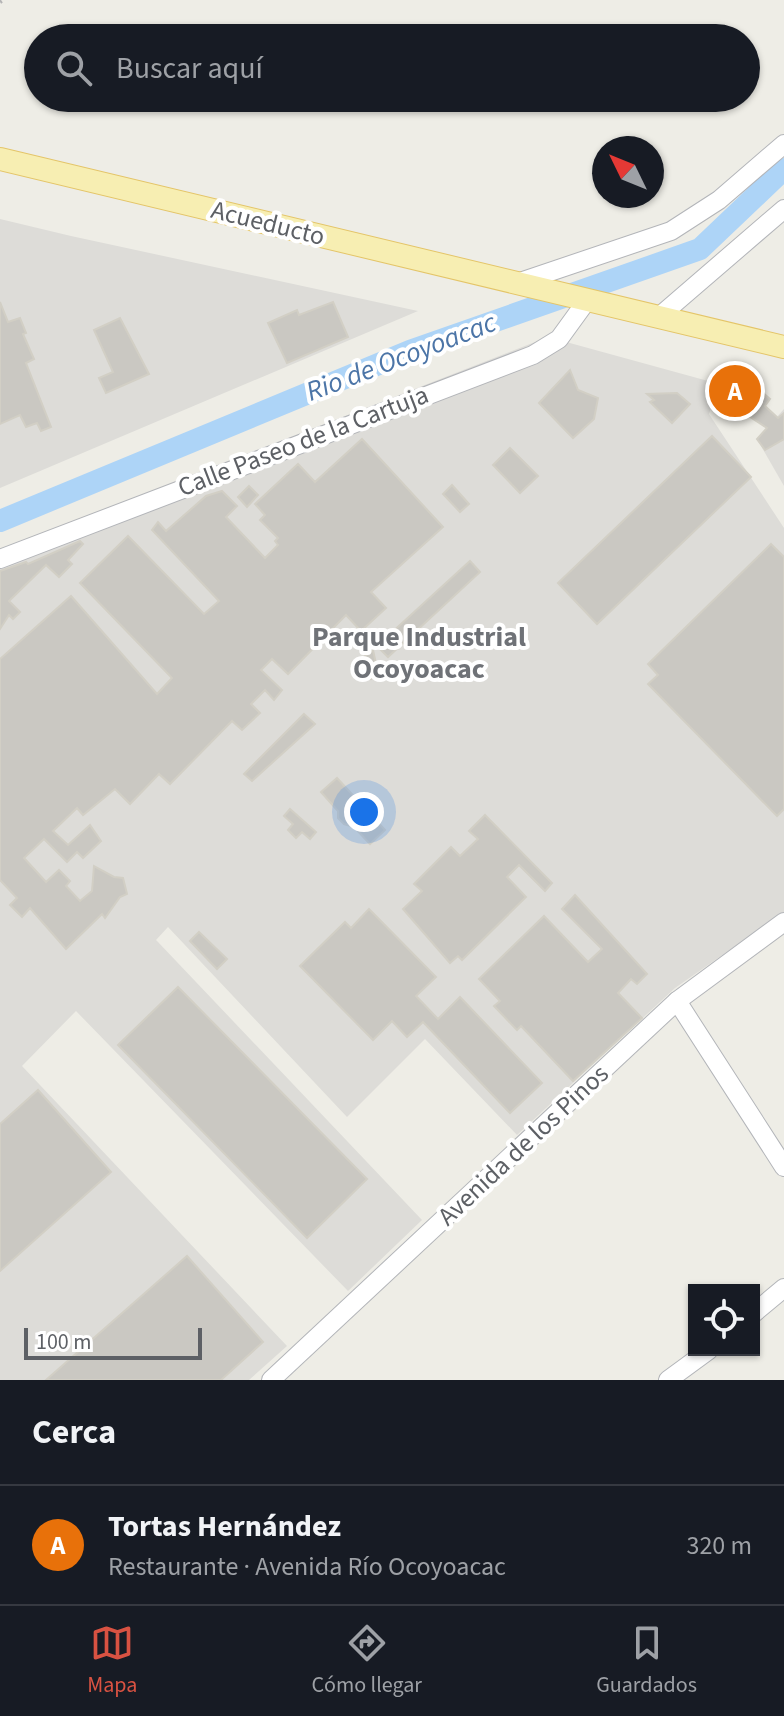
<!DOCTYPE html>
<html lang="es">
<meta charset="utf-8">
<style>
body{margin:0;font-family:"Source Sans 3",sans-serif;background:#20242c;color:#f1f3f6}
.controls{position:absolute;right:24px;bottom:24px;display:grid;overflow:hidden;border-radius:0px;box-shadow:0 2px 6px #0004}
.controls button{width:72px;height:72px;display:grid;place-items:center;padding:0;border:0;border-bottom:2px solid #363941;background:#171b24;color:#f1f3f6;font:40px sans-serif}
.compass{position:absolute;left:592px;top:136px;width:72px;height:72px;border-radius:50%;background:#171b24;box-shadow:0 2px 6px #0004;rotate:313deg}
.scale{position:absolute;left:24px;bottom:20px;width:178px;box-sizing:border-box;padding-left:8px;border:4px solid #5d6065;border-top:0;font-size:22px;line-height:28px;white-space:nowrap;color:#5d6065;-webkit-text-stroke:6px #fff;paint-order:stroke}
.you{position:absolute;left:364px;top:812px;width:28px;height:28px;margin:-20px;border:6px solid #fff;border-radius:50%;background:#1a73e8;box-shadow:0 0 0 12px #1a73e833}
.badge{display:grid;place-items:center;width:52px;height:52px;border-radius:50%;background:#d85242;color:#fff;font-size:26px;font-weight:700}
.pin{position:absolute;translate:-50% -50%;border:4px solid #fff;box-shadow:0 2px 8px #0006}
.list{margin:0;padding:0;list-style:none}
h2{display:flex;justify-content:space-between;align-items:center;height:104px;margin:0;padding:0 32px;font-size:34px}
h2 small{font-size:26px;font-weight:400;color:#9ea1a6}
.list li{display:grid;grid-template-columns:52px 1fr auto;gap:24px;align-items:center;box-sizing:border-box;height:120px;padding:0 32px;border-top:2px solid #363941}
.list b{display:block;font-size:30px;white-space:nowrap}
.list p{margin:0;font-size:26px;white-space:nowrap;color:#9ea1a6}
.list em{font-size:26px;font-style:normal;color:#9ea1a6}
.icon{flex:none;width:44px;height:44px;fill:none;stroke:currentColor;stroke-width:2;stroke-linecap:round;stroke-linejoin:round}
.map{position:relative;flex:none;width:784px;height:1380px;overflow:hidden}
.search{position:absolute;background:#171b24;box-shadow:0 2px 6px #0004;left:24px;right:24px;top:24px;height:88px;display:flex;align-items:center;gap:20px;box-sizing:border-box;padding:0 28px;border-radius:44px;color:#9ea1a6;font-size:30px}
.sheet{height:224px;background:#171b24}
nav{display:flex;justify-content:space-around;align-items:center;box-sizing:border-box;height:112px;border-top:2px solid #363941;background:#171b24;font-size:22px;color:#9ea1a6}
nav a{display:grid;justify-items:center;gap:4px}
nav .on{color:#d85242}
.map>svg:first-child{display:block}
</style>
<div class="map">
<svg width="784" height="1380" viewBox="0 0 784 1380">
<rect width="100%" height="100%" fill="#eeede6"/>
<g fill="#dddcd8">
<path d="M0,219l71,17 347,75 -418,177z"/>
<path d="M548,337l171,47 -10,30 75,114v384l-109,76 -158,147 -92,-96 -78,78 -179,-190 -12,13 2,2 264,278 -74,71 -272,-280 -54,55 265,280 -38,34h-249v-829z"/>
<path d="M784,409v77l-27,-47z"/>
</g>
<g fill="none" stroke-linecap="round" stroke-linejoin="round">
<path stroke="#add4f7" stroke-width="22" d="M0,521l410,-170 290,-102 84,-80"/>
</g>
<g fill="#cac8c2" stroke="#d2cfc5" stroke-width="2">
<path d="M0,302l8,20 12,-4 6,15 -3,1 11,25 -8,4 25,64 -10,4 -4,-8 -11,4 -6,-12 -20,9z"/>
<path d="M333,302l15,35 -61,26 -19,-40 29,-13 2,5z"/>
<path d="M120,318l29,56 -43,19 -7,-15 14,-6 -19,-42z"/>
<path d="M570,370l8,20 20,8 -4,21 -21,19 -34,-35z"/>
<path d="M731,380l25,7 14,12 -5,7 13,12 6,-5v26l-19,11 -8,-11 10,-11 -29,-19 -14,-19z"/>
<path d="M677,393l13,11 -18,19 -22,-21 4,-2 -7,-6z"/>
<path d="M712,436l39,41 -154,147 -39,-41z"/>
<path d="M362,439l81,88 -72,65 15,16 -25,23 -15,-16 -58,59 -16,-15 -11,11 21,20 -8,10 -9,-10 -14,14 9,9 -18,17 -10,-9 -62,63 -11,-10 -29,30 -15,-15 -32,26 -6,-7 -24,23 15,14 22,-20 11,16 -18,17 -6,-6 -10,10 -23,-23 -20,19 22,24 13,-12 11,11 -4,5 14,15 12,-10 2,-25 20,11 9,1 4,16 -7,3 -15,21 -3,-4 -36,35 -36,-41 -8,9 -12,-12 7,-7 -17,-18v-221l71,-63 86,98 15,-16 -92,-95 48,-47 76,78 15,-13 -67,-71 6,-8 8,9 40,-35 16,-5 15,15 -11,11 39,41 13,-13 -3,-4 3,-3 -18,-18 5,-5 -10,-11 43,-40 17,18z"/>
<path d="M510,448l28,28 -18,17 -27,-28z"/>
<path d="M452,485l17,19 -9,8 -17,-18z"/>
<path d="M249,486l9,9 -11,12 -9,-10z"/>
<path d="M80,541l3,3 -15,16 4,4 -13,13 -13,-12 -37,36 11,11 -7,7 -4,-4 -9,14v-58l26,-9 2,2z"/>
<path d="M771,544l13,13v252l-7,7 -129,-132 10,-9 -10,-11z"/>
<path d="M470,561l10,11 -92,85 -11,-11z"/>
<path d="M373,650l5,23 -7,6 -7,-10 -12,-3z"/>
<path d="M304,714l11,10 -63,57 -8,-7z"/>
<path d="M337,778l48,52 -15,14 -16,-17 -10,-3 -6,-6v-7l-17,-19z"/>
<path d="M290,809l26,23 -6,7 -8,-7 -6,6 -8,-8 5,-6 -9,-8z"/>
<path d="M485,815l67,68 -7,8 -26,-26 -12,12 19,20 -64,63 -4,-4 -8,7 -47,-54 19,-18 -8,-7 37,-37 9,9 18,-17 -9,-8z"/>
<path d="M575,895l72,79 -10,10 -6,-5 -13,14 24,25 -69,63 -52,-55 -4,4 -23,-24 6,-5 -21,-22 65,-63 44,46 14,-13 -40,-40z"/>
<path d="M369,909l67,68 -20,19 22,23 22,-22 82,86 -32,30 -87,-91 -16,15 -15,-16 -19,19 -73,-74 45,-44 6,6z"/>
<path d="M199,932l28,27 -10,10 -27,-28z"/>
<path d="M178,987l189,192 -60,59 -189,-193z"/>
<path d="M38,1090l73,82 -111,99v-147z"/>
<path d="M187,1256l76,86 -42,38h-175z"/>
</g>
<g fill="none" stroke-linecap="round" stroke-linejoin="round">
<g stroke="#b3b5b9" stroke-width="20">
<g id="minor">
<path d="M520,282l151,-51 48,-31 65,-56"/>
<path d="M661,315l123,-106"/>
<path d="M0,559l533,-204 26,-16 29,-40"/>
<path d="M677,1001l107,166"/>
<path d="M754,1313l30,-25"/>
<path d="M271,1380l406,-379 107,-79"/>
<path d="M668,1380l41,-30"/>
</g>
</g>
<g stroke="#e4c569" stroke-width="24">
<path id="major" d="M0,159l784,188"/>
</g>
<use href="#minor" stroke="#fff" stroke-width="18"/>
<use href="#major" stroke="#f7eeb2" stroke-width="22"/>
<path stroke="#b4b4b5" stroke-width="4" stroke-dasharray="2 10" stroke-linecap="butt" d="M0,2l3,-2"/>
</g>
<g text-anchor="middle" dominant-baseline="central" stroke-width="8" stroke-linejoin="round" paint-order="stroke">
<g font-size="26" fill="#5d6065" stroke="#fff">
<text transform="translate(268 223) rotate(14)">Acueducto</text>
<text transform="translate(303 441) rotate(-21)">Calle Paseo de la Cartuja</text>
<text transform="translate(523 1145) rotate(-43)">Avenida de los Pinos</text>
</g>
<g font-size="28" font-style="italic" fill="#4c75a7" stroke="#fff">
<text transform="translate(401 357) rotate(-21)">Rio de Ocoyoacac</text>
</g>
<g font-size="28" font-weight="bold" fill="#6f7277" stroke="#fff">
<text x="419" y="637">Parque Industrial<tspan x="419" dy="32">Ocoyoacac</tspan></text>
</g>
</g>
</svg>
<div class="controls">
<button><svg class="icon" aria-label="locate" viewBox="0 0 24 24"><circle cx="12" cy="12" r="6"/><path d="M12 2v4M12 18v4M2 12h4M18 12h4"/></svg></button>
</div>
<svg class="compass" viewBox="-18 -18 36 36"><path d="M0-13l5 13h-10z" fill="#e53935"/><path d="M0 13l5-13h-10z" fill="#9ea1a6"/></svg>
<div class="scale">100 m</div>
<div class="you"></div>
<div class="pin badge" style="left:735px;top:391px;background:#e8710a">A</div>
<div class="search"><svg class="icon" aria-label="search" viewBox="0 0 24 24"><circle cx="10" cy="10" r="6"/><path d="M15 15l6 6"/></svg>Buscar aquí</div>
</div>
<section class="sheet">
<h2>Cerca<small></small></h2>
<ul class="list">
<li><span class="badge" style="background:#e8710a">A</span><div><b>Tortas Hernández</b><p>Restaurante · Avenida Río Ocoyoacac</p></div><em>320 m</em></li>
</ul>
</section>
<nav>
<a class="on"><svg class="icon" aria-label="map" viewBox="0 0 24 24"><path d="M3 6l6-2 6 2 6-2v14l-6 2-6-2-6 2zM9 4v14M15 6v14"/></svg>Mapa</a>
<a><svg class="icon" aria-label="directions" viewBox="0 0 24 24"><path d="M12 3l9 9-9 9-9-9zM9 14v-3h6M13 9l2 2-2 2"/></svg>Cómo llegar</a>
<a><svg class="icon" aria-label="saved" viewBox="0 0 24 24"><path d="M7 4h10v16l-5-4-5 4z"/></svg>Guardados</a>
</nav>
